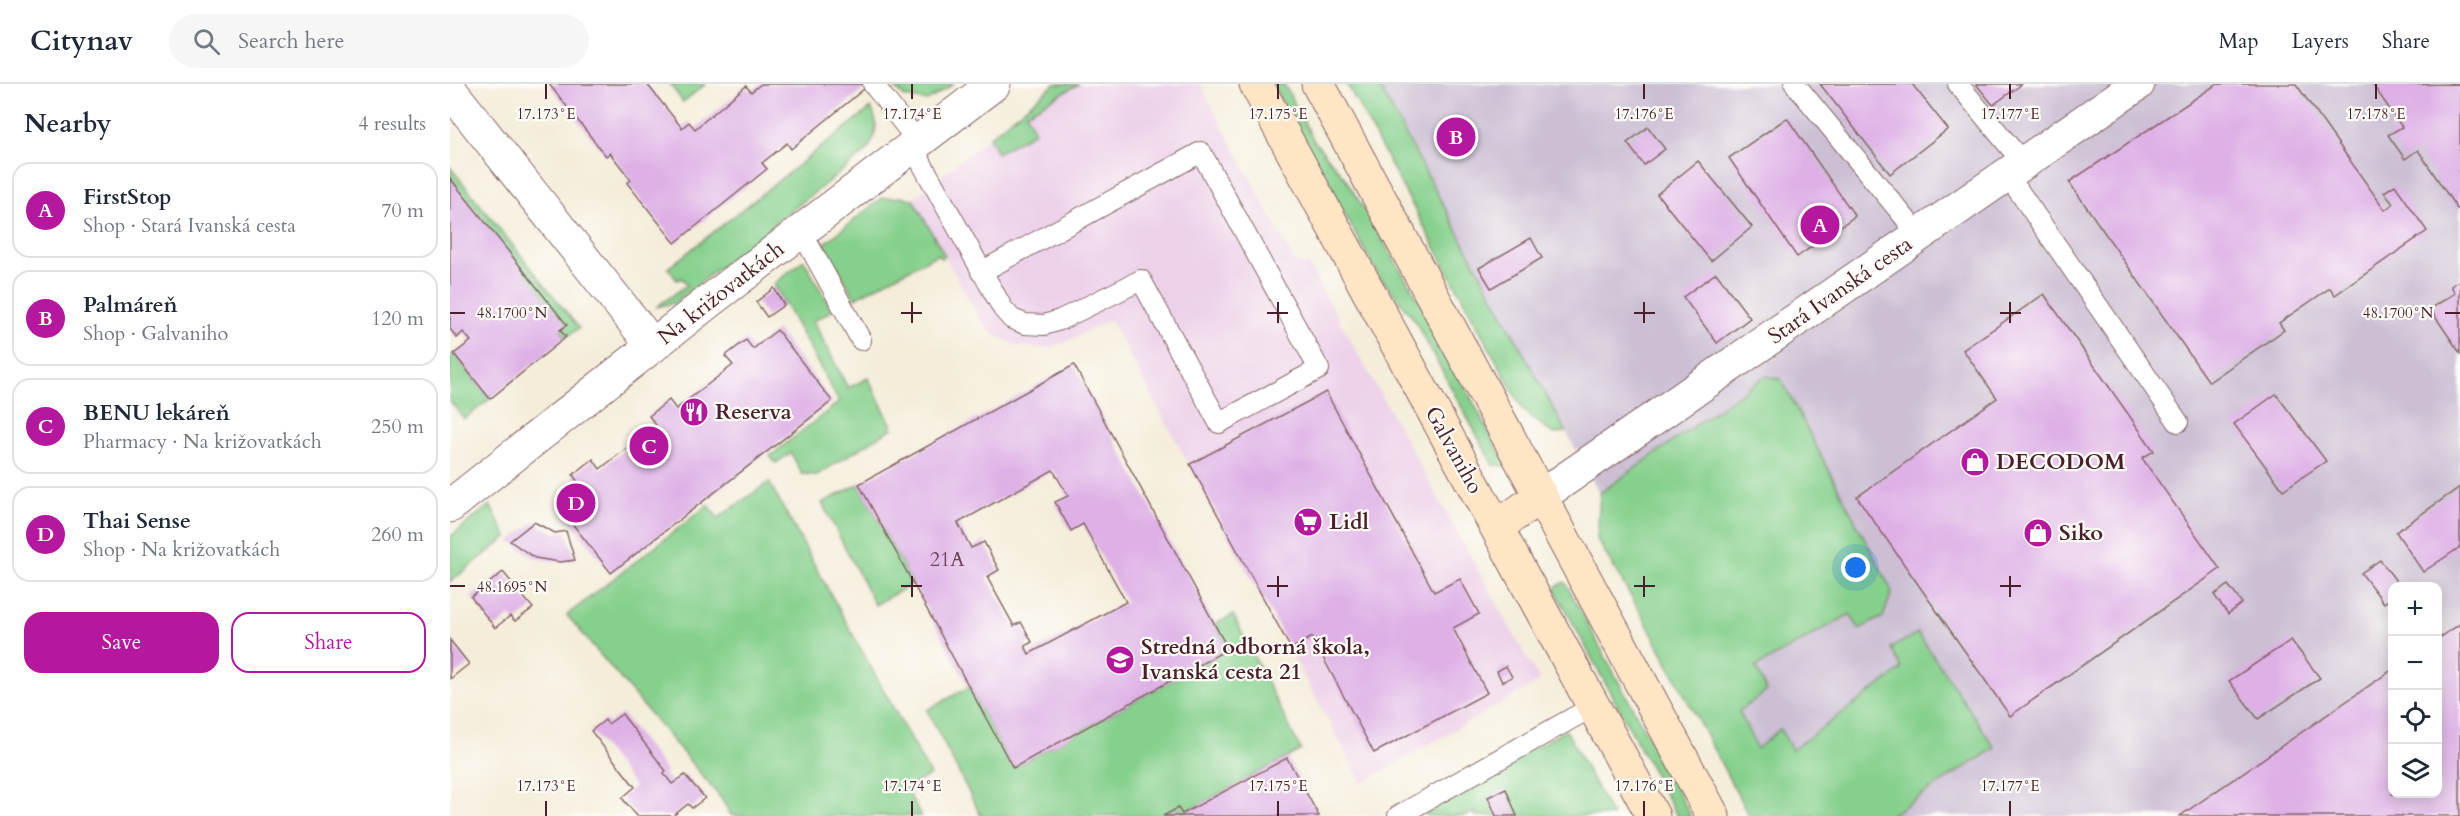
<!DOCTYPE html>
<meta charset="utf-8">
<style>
body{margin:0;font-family:Cardo,serif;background:#f6f6f7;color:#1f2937}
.controls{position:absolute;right:18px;bottom:18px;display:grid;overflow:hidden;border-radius:12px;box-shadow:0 3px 15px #0003}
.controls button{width:54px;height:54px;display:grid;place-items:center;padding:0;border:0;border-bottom:2px solid #e0e1e3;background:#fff;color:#1f2937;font:30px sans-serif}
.you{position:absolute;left:1406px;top:484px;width:21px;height:21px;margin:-15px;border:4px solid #fff;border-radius:50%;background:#1a73e8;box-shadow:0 0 0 9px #1a73e833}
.badge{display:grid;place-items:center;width:39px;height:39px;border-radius:50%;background:#b5179e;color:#fff;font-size:20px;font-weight:700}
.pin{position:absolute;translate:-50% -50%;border:3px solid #fff;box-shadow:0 2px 6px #0006}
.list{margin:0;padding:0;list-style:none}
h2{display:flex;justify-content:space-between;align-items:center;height:78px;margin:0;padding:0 24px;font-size:26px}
h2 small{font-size:20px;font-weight:400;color:#747a83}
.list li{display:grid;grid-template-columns:39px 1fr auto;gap:18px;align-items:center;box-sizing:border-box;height:96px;margin:0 12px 12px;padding:0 12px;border:2px solid #e0e1e3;border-radius:18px}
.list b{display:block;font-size:22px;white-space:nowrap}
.list p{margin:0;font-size:20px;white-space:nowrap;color:#747a83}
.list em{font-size:20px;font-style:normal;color:#747a83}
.actions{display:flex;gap:12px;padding:18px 24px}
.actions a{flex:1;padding:14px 0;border:2px solid #b5179e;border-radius:18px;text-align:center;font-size:21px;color:#b5179e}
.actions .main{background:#b5179e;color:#fff}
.icon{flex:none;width:33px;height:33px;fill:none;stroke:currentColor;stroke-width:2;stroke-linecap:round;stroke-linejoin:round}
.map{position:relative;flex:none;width:2010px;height:732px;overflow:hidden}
header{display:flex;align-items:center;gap:36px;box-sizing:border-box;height:84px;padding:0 30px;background:#fff;border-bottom:2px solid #e0e1e3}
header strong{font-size:28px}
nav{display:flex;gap:33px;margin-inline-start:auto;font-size:21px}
.search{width:420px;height:54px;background:#f6f6f7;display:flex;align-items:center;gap:15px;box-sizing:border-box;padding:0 21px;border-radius:33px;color:#747a83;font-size:22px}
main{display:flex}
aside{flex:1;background:#fff}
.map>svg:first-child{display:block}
</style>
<header>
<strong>Citynav</strong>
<div class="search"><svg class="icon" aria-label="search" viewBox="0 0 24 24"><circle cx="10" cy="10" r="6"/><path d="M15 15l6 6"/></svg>Search here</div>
<nav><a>Map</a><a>Layers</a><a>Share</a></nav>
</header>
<main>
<aside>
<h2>Nearby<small>4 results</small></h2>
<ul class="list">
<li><span class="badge">A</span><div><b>FirstStop</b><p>Shop · Stará Ivanská cesta</p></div><em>70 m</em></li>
<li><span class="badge">B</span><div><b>Palmáreň</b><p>Shop · Galvaniho</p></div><em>120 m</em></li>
<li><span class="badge">C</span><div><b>BENU lekáreň</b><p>Pharmacy · Na križovatkách</p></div><em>250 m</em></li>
<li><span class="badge">D</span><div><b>Thai Sense</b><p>Shop · Na križovatkách</p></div><em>260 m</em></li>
</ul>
<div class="actions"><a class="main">Save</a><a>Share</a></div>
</aside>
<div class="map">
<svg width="2010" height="732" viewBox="0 0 2010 732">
<rect width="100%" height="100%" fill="#fdfcf7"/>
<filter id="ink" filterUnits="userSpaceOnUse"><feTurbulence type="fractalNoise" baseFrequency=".0167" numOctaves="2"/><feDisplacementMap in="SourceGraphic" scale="12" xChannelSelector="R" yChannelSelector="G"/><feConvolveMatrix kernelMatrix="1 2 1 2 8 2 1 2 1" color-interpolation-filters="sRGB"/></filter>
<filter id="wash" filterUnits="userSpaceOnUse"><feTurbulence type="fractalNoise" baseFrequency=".008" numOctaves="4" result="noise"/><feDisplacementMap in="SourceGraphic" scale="24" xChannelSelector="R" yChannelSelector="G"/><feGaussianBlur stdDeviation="1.35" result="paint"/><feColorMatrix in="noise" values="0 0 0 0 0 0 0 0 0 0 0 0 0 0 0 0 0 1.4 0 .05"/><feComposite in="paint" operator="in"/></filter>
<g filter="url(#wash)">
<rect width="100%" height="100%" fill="#f4edda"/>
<path fill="#edd1e9" d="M605,0h145l95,178 14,4 231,415 -178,102 -252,-464 -43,23 -15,5 -16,1 -19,-2 -24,-12 -13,-15 -67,-120z"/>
<path fill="#ccbfd4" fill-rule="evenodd" d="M928,0h1082v732h-686zM1942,502h46v208h-46z"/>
<g fill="#86d08d" stroke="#68785c" stroke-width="1.5">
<path d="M220,0h36l-23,18z"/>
<path d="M451,0h53l-27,17 -22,-4 -10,-9z"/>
<path d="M605,0h24l-53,29 9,19 -38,21 -8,-16z"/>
<path d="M822,0h12l30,57 31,37 75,124 87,164 -14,-1 -79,-146 -36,-45z"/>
<path d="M897,0h31l188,348 -13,2 -30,-24z"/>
<path d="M421,24c9,17 5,28 -5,44l-192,151 -18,4 31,-22 -5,-7 -5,2 -9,-12z"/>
<path d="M0,83l129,161 -13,9 -116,-159z"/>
<path d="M453,113l10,2 32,57 -4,2 -3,-4 -83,44 -31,-54 58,-46z"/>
<path d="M354,176l28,51 -19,10 35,67 20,-10 25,50 -76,47 -15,-1 -11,-21 -15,10 -6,-7 69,-54 -65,-118z"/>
<path d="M4,270l36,45 -26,20 -14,-18v-44z"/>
<path d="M1315,292l16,3 111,212 -9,26 -24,12 -9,-15 -94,53 11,24 -28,20 18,38 23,-20 12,21 110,-81 -11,-21 27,-15 77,115 -106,68h-140l-108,-203 -44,-74 3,-46z"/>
<path d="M319,398l161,293 -24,13 15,28h-189l-12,-19 -153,-182 141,-110 10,13z"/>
<path d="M409,400l53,98v2l-37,21 -53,-102z"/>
<path d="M40,421l17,32 -57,45v-45z"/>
<path d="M1115,498l126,234h-14l-123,-228z"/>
<path d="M783,531l68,135 -119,64 -4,-6 -15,8h-182l-54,-106 42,-23 44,81 215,-119 -13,-25z"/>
<path d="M1116,646l46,86h-137l-2,-4 -8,4h-38l-4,-7z"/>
</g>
<g id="blocks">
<g fill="#deb0e6" fill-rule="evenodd">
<path d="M99,0h98l35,44 7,-6 6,7 51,-43 5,6 10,-8h109l-79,65 -4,-6 -25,20 5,6 -92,74 -48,-60 4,-3 -21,-27 -4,3z"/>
<path d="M1370,0h92l36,45 -58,45z"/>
<path d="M1526,0h46l-29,21z"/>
<path d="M1767,0h79l89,126 8,-6 -9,-12 11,-7 32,46 -92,64 -5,-7 -51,35 5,7 -75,52 -140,-200z"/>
<path d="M2010,0v123l-3,2 -39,-59 -13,9 -17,-24 14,-8 -29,-42z"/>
<path d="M1337,34l68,98 -58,41 -68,-99z"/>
<path d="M1198,43l17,22 -21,16 -17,-22z"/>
<path d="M1248,77l54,66 -41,34 -54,-67z"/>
<path d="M0,94l117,147 -7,5 6,7 -76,62 -36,-45 17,-13 -8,-9 -6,6 -7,-9z"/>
<path d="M1081,154l11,20 -51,30 -12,-20z"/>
<path d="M1266,189l34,45 -33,25 -34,-46z"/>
<path d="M2010,196v73l-30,-44 25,-16 -4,-7z"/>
<path d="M324,204l10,17 -17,12 -11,-15z"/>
<path d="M1594,210l110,157 -12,7 78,111 -210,147 -153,-219 140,-99 -34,-48z"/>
<path d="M327,246l55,71 -221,172 -55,-70 24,-18 -7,-10 20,-16 7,10 56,-44 -7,-9 20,-16 7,9 57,-44 -8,-9 21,-16 7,9z"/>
<path d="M624,281l154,284 -215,119 -154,-284zM603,386l15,26 -13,6 16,29 12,-7 43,78 -97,52 -4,-8 7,-4 -11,-20 -7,4 -27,-49 12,-7 -15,-28 -13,6 -13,-25z"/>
<path d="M876,308l108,200 26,-13 19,35 -26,14 34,65 -113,60 -62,-116 -21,12 -101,-185z"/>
<path d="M1826,310l50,67 -43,29 -49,-66z"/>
<path d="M2010,403v60l-37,25 -27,-40z"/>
<path d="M84,438l21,11 11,-2 9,29 -15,2 -25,-4 -25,-17z"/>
<path d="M1930,476l20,26h-8v11l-8,6 -23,-30z"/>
<path d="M53,488l30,36 -18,13 -5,-5 -15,12 -24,-31z"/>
<path d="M1778,501l14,18 -14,11 -14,-19z"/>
<path d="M2010,540v192h-280l212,-146v124h46v-155z"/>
<path d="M0,556l19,24 -19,15z"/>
<path d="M1841,556l29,38 -62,41 -29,-38z"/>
<path d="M1056,582l6,11 -10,5 -5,-11z"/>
<path d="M172,630l44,57 -2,3 8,10 13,-9 20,23 -13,10 -4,-4 -15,12h-36l-15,-18 13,-11 -44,-56 14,-11 3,4z"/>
<path d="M837,674l32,58h-156l15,-8 4,6z"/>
<path d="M1056,705l11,27h-21l-8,-19z"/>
</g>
</g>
</g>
<g filter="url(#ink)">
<use href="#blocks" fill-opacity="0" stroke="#866768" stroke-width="1.5"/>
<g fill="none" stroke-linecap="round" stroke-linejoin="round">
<g stroke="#866768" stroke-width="22">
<g id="service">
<path d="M423,0l45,58"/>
<path d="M1345,0l124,151"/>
<path d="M1508,0l65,79"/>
<path d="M462,62l91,163 9,10 13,5 19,1 16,-5 81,-40 78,143 100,-54 -118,-217 -220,120"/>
<path d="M1557,90l171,248"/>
<path d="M351,147l60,109"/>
<path d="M948,732l196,-110"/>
</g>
</g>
<g stroke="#866768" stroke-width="35">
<g id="minor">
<path d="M0,6l203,256"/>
<path d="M1091,412l597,-412"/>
<path d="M0,422l258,-204 286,-218"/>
</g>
</g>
<g stroke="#866768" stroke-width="35">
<g id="secondary">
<path d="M806,0l397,732"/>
<path d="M868,0l395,732"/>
<path d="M1047,443l44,-31"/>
</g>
</g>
<use href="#service" stroke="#fff" stroke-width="20"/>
<use href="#minor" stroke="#fff" stroke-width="33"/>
<use href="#secondary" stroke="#fde5c5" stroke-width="33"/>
</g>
</g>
<path fill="none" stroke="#4a1f2b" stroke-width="2" d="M96,0v15M462,0v15M828,0v15M1194,0v15M1560,0v15M1926,0v15M462,218v21M828,218v21M1194,218v21M1560,218v21M0,229h15M451,229h21M817,229h21M1184,229h21M1550,229h21M1995,229h15M462,492v21M828,492v21M1194,492v21M1560,492v21M0,502h15M451,502h21M817,502h21M1184,502h21M1550,502h21M96,717v15M462,717v15M828,717v15M1194,717v15M1560,717v15"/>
<defs>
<g id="restaurant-disc" transform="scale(1.5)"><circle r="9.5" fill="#b5179e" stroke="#fdfcf7"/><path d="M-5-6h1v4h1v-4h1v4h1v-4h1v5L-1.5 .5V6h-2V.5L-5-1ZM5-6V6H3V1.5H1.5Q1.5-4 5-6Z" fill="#fff"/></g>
<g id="shop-disc" transform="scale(1.5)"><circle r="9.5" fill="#b5179e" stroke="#fdfcf7"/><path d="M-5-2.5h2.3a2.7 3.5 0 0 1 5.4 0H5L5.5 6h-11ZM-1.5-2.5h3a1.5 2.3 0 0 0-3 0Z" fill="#fff"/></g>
<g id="supermarket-disc" transform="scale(1.5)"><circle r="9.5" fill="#b5179e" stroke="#fdfcf7"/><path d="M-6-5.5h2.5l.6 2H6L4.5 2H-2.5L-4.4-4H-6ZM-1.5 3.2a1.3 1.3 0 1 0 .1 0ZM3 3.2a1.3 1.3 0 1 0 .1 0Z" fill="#fff"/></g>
<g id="school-disc" transform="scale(1.5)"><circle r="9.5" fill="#b5179e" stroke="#fdfcf7"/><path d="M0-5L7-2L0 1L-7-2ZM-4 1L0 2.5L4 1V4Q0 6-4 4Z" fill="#fff"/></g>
</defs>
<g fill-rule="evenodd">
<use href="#restaurant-disc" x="244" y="328"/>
<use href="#shop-disc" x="1525" y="378"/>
<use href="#supermarket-disc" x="858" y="438"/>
<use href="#shop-disc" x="1588" y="449"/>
<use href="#school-disc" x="670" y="576"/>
</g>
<g text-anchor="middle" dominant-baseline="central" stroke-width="4.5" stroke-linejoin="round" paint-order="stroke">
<g font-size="20" fill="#6f435a">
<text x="497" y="475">21A</text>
</g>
<g font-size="22" fill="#4a1f2b" stroke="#fdfcf7">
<text transform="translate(1390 206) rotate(-35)">Stará Ivanská cesta</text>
<text transform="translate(271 209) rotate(-38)">Na križovatkách</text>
<text transform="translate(1004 366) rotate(61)">Galvaniho</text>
</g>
<g font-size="22" font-weight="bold" fill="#4a1f2b" stroke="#fdfcf7" text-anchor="start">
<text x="265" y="328">Reserva</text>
<text x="1546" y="378">DECODOM</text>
<text x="879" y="438">Lidl</text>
<text x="1609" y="449">Siko</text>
<text x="691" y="563">Stredná odborná škola,<tspan x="691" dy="25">Ivanská cesta 21</tspan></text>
</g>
</g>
<g font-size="15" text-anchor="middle" fill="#4a1f2b" stroke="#fdfcf7" stroke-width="4.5" stroke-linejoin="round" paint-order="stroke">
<text x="96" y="35">17.173°E</text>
<text x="462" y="35">17.174°E</text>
<text x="828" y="35">17.175°E</text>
<text x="1194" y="35">17.176°E</text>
<text x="1560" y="35">17.177°E</text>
<text x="1926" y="35">17.178°E</text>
<text x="62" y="234">48.1700°N</text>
<text x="1948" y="234">48.1700°N</text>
<text x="62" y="508">48.1695°N</text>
<text x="96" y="707">17.173°E</text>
<text x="462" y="707">17.174°E</text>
<text x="828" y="707">17.175°E</text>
<text x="1194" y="707">17.176°E</text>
<text x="1560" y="707">17.177°E</text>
</g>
</svg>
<div class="controls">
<button>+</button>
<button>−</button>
<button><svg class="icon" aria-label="locate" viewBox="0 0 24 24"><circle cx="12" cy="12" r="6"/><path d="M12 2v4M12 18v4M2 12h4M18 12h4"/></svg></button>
<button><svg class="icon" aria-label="layers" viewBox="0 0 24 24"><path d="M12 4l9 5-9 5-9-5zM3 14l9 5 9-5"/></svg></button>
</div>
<div class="you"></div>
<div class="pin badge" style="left:1370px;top:141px">A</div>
<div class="pin badge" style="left:1006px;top:53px">B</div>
<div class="pin badge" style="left:199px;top:362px">C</div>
<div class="pin badge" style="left:126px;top:419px">D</div>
</div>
</main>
